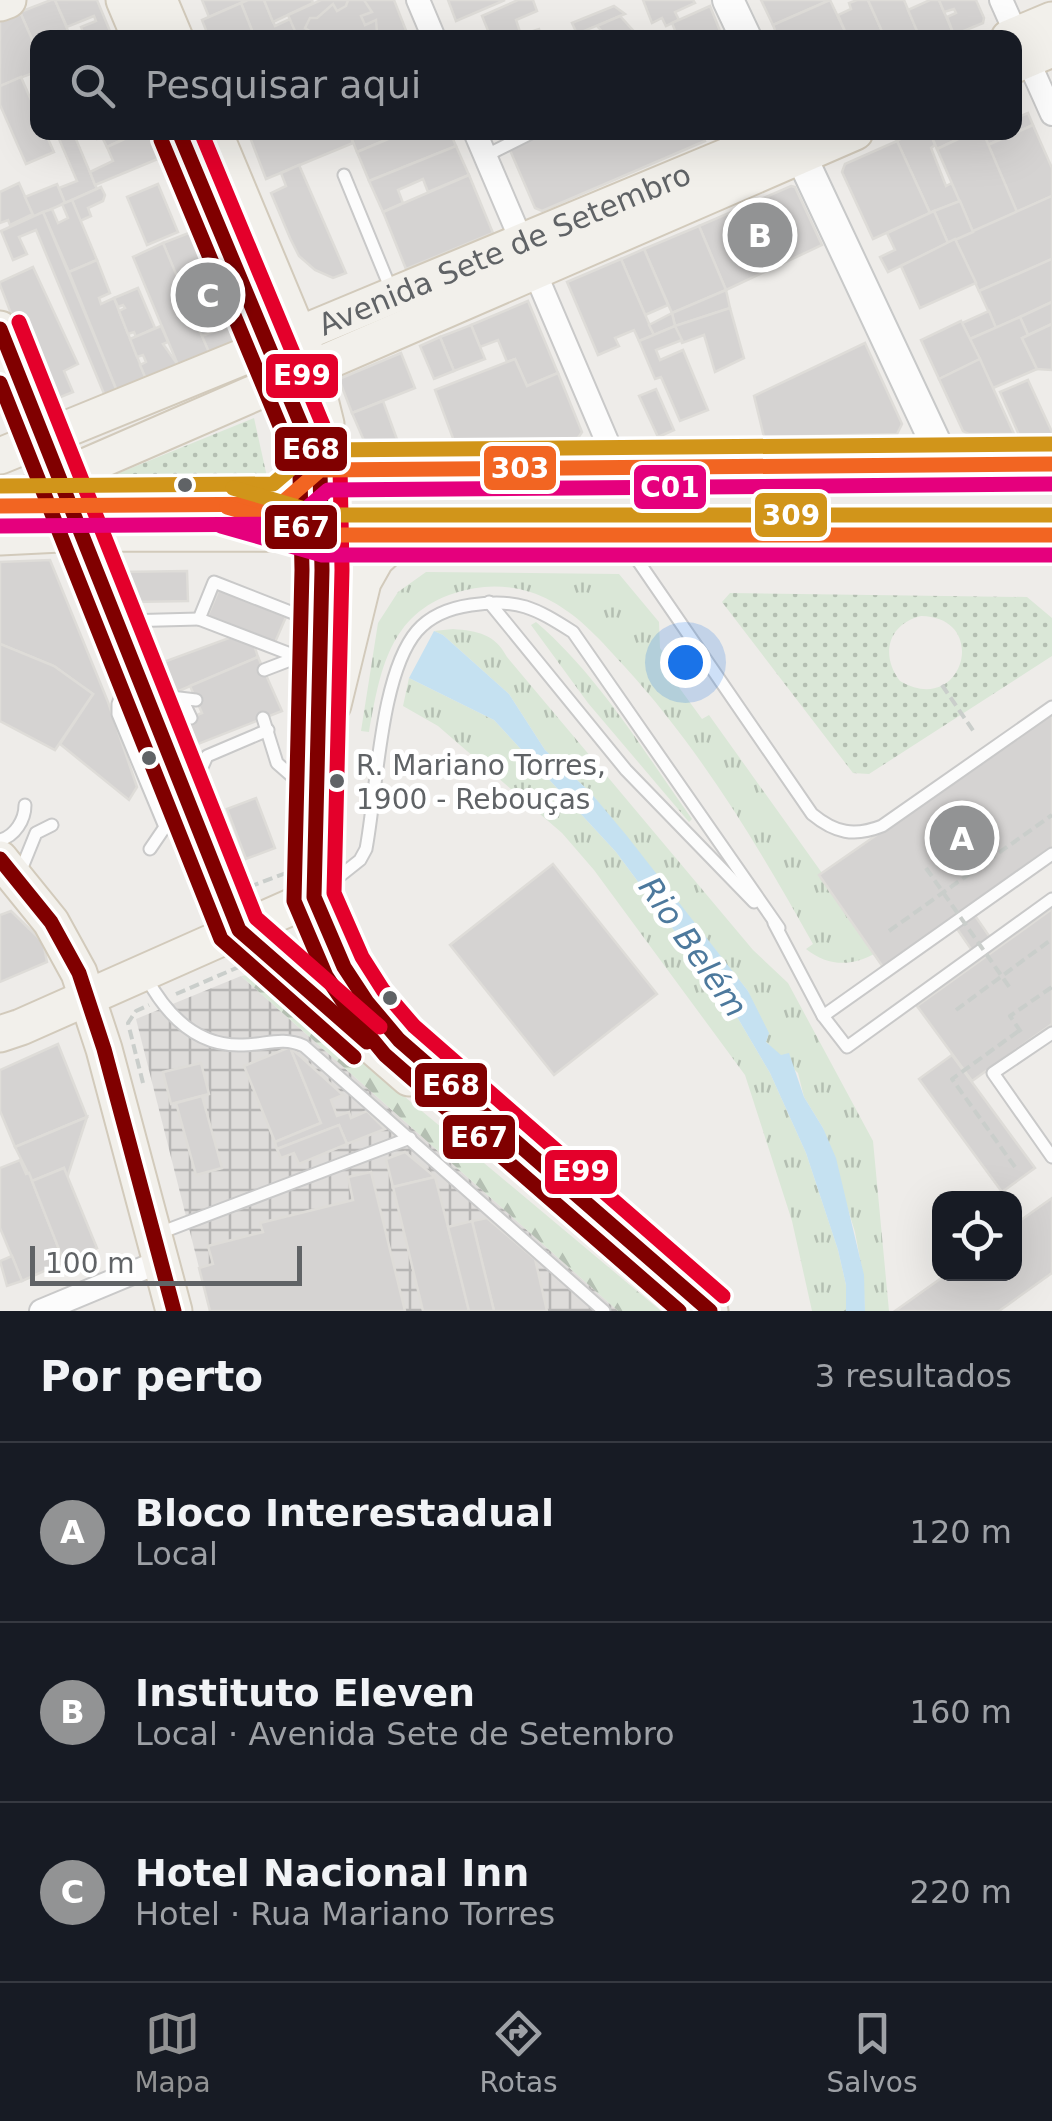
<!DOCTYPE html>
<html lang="pt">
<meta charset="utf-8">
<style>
body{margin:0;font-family:"DejaVu Sans",sans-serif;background:#242831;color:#f1f3f6}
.controls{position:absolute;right:30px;bottom:30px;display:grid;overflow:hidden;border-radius:20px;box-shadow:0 10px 40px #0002}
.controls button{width:90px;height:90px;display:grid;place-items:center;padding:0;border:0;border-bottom:2px solid #363941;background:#171b24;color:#f1f3f6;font:50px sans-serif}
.scale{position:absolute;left:30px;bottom:25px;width:272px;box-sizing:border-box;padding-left:10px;border:5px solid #606366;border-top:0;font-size:28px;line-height:35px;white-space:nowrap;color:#606366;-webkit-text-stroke:8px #fff;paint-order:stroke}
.you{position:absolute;left:685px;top:662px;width:35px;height:35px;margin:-25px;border:8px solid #fff;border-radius:50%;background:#1a73e8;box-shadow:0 0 0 15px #1a73e833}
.badge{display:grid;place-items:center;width:65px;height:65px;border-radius:50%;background:#929394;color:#fff;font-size:32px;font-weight:700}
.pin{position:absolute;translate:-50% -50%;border:5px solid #fff;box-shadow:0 2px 10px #0006}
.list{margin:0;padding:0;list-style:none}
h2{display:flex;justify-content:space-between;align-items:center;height:130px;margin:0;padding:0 40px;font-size:42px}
h2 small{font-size:32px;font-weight:400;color:#9ea1a6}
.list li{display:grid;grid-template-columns:65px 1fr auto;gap:30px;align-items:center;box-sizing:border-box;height:180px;padding:0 40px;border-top:2px solid #363941}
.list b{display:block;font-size:38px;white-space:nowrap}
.list p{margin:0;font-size:32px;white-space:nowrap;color:#9ea1a6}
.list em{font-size:32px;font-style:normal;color:#9ea1a6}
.icon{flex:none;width:55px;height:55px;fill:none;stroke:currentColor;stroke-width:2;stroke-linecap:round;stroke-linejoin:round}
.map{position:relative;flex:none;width:1052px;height:1311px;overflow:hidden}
.search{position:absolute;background:#171b24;box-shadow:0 10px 40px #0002;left:30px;right:30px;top:30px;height:110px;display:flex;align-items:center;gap:25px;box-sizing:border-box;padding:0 35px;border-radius:20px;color:#9ea1a6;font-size:38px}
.sheet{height:670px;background:#171b24}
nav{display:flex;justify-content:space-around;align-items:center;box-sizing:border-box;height:140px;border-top:2px solid #363941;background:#171b24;font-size:28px;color:#9ea1a6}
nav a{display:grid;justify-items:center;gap:5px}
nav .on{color:#929394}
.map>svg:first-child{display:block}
</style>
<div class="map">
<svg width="1052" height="1311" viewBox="0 0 1052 1311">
<defs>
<pattern id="industrial-grid" width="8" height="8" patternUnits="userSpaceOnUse" patternTransform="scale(2.5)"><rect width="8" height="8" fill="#dedcda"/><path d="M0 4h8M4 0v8" fill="none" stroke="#b7b6b5"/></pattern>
<pattern id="grass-tufts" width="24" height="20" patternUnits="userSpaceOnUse" patternTransform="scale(2.5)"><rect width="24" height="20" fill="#dae7d7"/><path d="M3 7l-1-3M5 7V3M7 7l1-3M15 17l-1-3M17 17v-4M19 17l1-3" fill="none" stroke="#b4bfb2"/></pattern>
<pattern id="forest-firs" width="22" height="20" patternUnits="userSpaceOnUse" patternTransform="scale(2.5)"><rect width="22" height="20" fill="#dae7d7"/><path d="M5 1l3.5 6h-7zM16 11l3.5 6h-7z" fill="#b4bfb2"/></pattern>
<pattern id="park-dots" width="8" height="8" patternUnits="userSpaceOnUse" patternTransform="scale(2.5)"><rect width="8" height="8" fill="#dae7d7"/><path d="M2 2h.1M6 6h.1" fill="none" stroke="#b4bfb2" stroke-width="1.8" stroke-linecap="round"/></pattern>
</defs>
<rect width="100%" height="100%" fill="#eeece9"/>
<path fill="url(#industrial-grid)" d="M241,976l377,335h-408l-74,-292z"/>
<g fill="url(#grass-tufts)">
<path d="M426,572l193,2 40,48 1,26 16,22 -6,5 32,44 7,-4 113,158 -3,3 55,78c-23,13 -47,12 -68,-5l7,-5c-54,-97 -113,-195 -188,-277 -23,-25 -44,-50 -74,-66 -29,-16 -64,-19 -96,-8 -66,21 -75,78 -86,139l-8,-1 17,-108 20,-31z"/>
<path d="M536,622c63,54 108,130 156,197l-3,3 -101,-119 -57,-78z"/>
<path d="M453,629c25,2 42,5 54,28l246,293 35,33 85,158 16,170h-24l-2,-36 -8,-43 -32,-104 -19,-31 -6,-24 -32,-31 -18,-51 -157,-198 -46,-43 -36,-56 -66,-59 -9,-4z"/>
<path d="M409,678l85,42 122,132 117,158 37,63 36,80 32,97 8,35v26h-34l-20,-90 -47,-146 -151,-205 -32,-37 -124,-107 -35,-20z"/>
</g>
<path fill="url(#forest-firs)" d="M262,973l106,93 293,245h-43l-377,-335z"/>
<g fill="url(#park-dots)" fill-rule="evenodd">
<path d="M254,418l15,68h-182z"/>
<path d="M730,593l297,4 25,21v38l-183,118 -16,-1 -131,-171zM921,616c70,1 42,102 -21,65 -20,-26 -12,-57 21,-65z"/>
</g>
<path fill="#c5e1f1" d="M434,631l9,4 66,59 36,56 46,43 36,43 121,155 21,42 -3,9 15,13 8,-2 15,44 19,31 13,30 28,117 1,36h-19v-26l-8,-35 -32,-97 -36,-80 -37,-63 -117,-158 -122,-132 -85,-42z"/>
<g fill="#d5d3d2" stroke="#dedcd8" stroke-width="2.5">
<path d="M51,0h4l16,38h-33v15l-18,-41z"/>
<path d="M55,0h42l15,36 -27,2 -4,-11 15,-6 -2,-5 -27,11z"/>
<path d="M202,0h46l-39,17z"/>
<path d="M248,0h16l11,26 15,-7 8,19h-43l-14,-35z"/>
<path d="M264,0h48l1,3 -40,19z"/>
<path d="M321,0h73l15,38h-111l-10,-23z"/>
<path d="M364,0l8,12 -11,4 4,9 11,-5 1,12 13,6h-70l-15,-10 5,-10h7l16,-14 4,7 9,-5 2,-6z"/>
<path d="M448,0h57l-49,21z"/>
<path d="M518,0h15l4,11 -21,9 5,15 18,-6 3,9h-51l-9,-22z"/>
<path d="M643,0h50l2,3 -20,9 4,8 -13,6 -4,-8 -10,5z"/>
<path d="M761,0h69l-57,25z"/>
<path d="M830,0l18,38h-70l-5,-13z"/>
<path d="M857,0h11l17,38h-37l-10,-23 13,-6 -2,-6z"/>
<path d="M868,0h36l16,38h-35z"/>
<path d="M930,0h9l15,35 -34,3 -12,-28z"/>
<path d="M939,0h37l8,18 -1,5 -29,12 -7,-18 9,-4 -2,-4 -10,3z"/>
<path d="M241,3l14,35h-46l-7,-18z"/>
<path d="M614,6l11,8 -48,20 -5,-11z"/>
<path d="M710,6l12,30 -44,2 -6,-15z"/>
<path d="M20,12l18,41v18l-38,15v-65z"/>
<path d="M620,16l20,22h-32l-11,-12z"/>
<path d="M21,77l17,39v16h7l9,20 -28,12 -26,-59v-19z"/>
<path d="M1017,109l4,7 7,-3 5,12 -45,20 -5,-13h31v-22z"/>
<path d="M1033,125l19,43v28l-35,16 -29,-67z"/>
<path d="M56,132h17l24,57 -32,14 -6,-15 18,-7z"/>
<path d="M94,132h41v2l-28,13 -5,-10 -5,2z"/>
<path d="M140,132h15l10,24 -70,29 -5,-13 23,-11 -6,-14z"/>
<path d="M248,132h101l4,11 -87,36z"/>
<path d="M349,132h56l-48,20z"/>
<path d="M405,132h45l6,14 -87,35 -12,-29z"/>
<path d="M545,132h156l4,9 -163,70 -7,-3 -26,-60z"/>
<path d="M914,132h16l5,13 -4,3 15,38 6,-3 8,18 -30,12 -33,-72z"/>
<path d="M930,132h43l-36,17z"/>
<path d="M973,132h10l34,80 -44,20 -36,-83z"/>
<path d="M897,141l33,72 -57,26 -31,-67 3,-8z"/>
<path d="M456,146l13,29 -41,17 -5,-13 -25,11 5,13 -20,9 -14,-31z"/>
<path d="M299,165l47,108 -13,5 -18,-8 -16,-14 -9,-18 -19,-45 15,-7 -5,-13z"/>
<path d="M469,175l24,58 -87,36 -23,-57z"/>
<path d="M19,183l14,31 -23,11 -2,-5 -8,3v-31z"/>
<path d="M57,184l8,19 -31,14 -9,-20z"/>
<path d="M158,184l20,48 -31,13 -20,-48z"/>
<path d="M791,186l4,1 27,58 -96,45 -27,-64z"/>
<path d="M101,187l4,8 -2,6 -15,7 3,8 -11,5 -8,-21z"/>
<path d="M1052,196v63l-73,32 -24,-52z"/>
<path d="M72,200l25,60 -28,12 -26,-60 9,-3 6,14 10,-5 -6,-14z"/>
<path d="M960,201l13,31 -25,11 -14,-32z"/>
<path d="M934,211l14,32 -60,29 -8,-15 15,-7 -8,-17z"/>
<path d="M43,212l74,179 -12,5 -69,-166 -17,7 8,17 -14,6 -12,-29z"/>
<path d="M699,226l27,64 -54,23 -28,-64z"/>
<path d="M194,231l15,48 -27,11 -19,-47z"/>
<path d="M955,239l21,44 -56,25 -19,-42z"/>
<path d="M163,243l46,109 -31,13 -45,-108z"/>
<path d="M644,249l24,56 -23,10 -24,-56z"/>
<path d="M621,259l33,76 -15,6 -5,-11 -19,8 4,8 -21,9 -31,-73z"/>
<path d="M1052,259v43l-56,26 -17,-37z"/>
<path d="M97,260l13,33 -11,5 2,6 13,-6 32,81 -29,12 -48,-119z"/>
<path d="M33,267l45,97 -14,7 9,21 -15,6 5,15 -8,3 -6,-4 -49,-127v-3z"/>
<path d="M138,288l17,40 -19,9 -2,-5 -6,2 -9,-23 6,-3 -2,-3 -5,2 -4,-9z"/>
<path d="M726,290l4,18 -55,18 -3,-13z"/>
<path d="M215,292l15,33 -28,11 -14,-32z"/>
<path d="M528,301l30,72 -31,13 -12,-27 -8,3 -9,-22 -18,7 -9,-22z"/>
<path d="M1052,302v22l-24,11 -8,-18z"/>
<path d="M730,308l14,50 -29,14 -11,-37 -22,8 -7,-17z"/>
<path d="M989,311l7,17 -26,11 -8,-16z"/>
<path d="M672,313l3,13 -21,9 -5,-10z"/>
<path d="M1020,317l8,18 -6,3 15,31 -44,19 -23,-49z"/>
<path d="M961,321l19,38 -41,20 -18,-39z"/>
<path d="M1052,324v46l-15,-1 -15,-31z"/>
<path d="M230,325l7,16 -28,11 -7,-16z"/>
<path d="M471,325l14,34 -31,12 -14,-34z"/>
<path d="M161,326l7,16 -5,2 15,21 -32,14 -6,-14 6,-3 -3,-7 -6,2 -7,-18z"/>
<path d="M675,326l7,14 -26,10 4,10 23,-10 25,60 -28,11 -19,-44 -6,2 -16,-38z"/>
<path d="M440,337l14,34 -20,8 -14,-33z"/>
<path d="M865,343l37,81 -5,10 -133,3 -10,-41z"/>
<path d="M401,353l14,35 -63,25 -13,-34z"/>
<path d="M515,359l12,27 31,-13 24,59 -4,6 -124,3 -19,-51z"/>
<path d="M980,359l13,29 21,46h-45l-6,-3 -24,-52z"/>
<path d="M1028,380l24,52v2l-33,1 -19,-43z"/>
<path d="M656,389l18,41 -16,7 -19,-41z"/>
<path d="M383,401l15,41 -33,1 -13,-30z"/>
<path d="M50,560l58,142 29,85 -8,13 -69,-56 33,-50 -39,-28 -54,-22v-82z"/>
<path d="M187,571l1,30 -56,1 -12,-30z"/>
<path d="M219,589l67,28 -13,30 -67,-27z"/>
<path d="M237,635l16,7 5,15 -84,36 -13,-30z"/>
<path d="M0,644l54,22 39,28 -38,56 -55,-29z"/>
<path d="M258,657l24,54 -94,37 -10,-25 24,-10 -12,-27z"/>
<path d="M1052,713v134l-169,120 -64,-92z"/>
<path d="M256,798l19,50 -29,11 -19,-50z"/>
<path d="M553,864l104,130 -103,81 -104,-130z"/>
<path d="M969,907l29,42 -18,13 -29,-42z"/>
<path d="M1052,909v115l-80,57 -55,-75z"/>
<path d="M11,911l32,31 4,20 -47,20v-67z"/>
<path d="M58,1044l29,73 -72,30 -15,-36v-41z"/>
<path d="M290,1047l31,76 -46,19 -31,-76z"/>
<path d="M290,1047l53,48 -12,5 6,16 12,-4 2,6 16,-7 18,18 -38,15 -8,-19 -62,24 -2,-7 46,-19z"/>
<path d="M952,1055l83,113 -33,24 -83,-113z"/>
<path d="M201,1063l8,31 -38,10 -8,-32z"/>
<path d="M202,1096l20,72 -26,7 -20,-72z"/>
<path d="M87,1117l-20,61 -3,-10 -32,13 -17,-34z"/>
<path d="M339,1125l8,19 -48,20 -5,-11 -13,5 -4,-9z"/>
<path d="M405,1152l30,25 -42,10 -7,-28z"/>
<path d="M20,1160l6,14 3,-1 35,89 -42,19 -22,-53v-60z"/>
<path d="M64,1168l33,80 -33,14 -32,-81z"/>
<path d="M371,1172l34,139h-195l-11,-43 14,-4 -5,-18 55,-14 -3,-9 93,-23 -5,-23z"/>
<path d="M435,1177l13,50 21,84h-46l-30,-124z"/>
<path d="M1052,1198v75l-53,38h-104l52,-37h67v-49z"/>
<path d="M487,1218l48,41 12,52h-53l-22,-90z"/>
<path d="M472,1221l22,90h-25l-21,-84z"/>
<path d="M12,1256l10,25 -15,5 -7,-25z"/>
</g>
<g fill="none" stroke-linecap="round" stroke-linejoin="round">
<g stroke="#c9c9c9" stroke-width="15">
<g id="lane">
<path d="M485,156l48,-24"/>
<path d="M344,175l48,117"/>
<path d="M34,505l247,-1 33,-29"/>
<path d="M232,509l40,11"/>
<path d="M625,542l187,272c23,19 42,23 70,12l170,-119"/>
<path d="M489,602l137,168 128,132"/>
<path d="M123,621l76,-2"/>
<path d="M315,657h-17l-99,-38 15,-37 102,40"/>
<path d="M264,670l34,-13"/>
<path d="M129,674l-11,30v10l47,113 -15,22"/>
<path d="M154,695l42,5"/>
<path d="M182,699l9,19"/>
<path d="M263,718l14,45 32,28"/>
<path d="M191,792l16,-36 61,-26"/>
<path d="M0,840c15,-4 25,-20 25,-35"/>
<path d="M19,875l17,-42 16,-8"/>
<path d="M321,891l39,-31 6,-11c11,-58 14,-175 51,-218 14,-16 33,-23 54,-26 47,-7 64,3 102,27l206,296"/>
<path d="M774,923l49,93 24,31 205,-148"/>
<path d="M146,977c20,37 50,70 97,68 22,0 39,-9 61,1l300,265"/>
<path d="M823,1016l229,-162"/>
<path d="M1052,1033l-59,40 59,84"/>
<path d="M157,1234l253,-96"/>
</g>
</g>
<g stroke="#c9c9c9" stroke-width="26">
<g id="street">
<path d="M418,0l16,38"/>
<path d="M1001,0l51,114"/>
<path d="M475,132l143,335"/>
<path d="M41,1311l120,-50"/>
</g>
</g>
<g stroke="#c8c9c9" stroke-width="34">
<g id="secondary">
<path d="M728,0l18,38"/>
<path d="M792,137l154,328"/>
</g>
</g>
<g stroke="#d2cabb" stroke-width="39">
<g id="primary">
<path d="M124,0l16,38"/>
<path d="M159,0l16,38"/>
<path d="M0,3l8,-3"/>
<path d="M1009,38l43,-18"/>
<path d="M1014,65l38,-16"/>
<path d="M179,132l140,337"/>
<path d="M214,132l98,235 14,57 -6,46 2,100 -8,327 30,70 23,35 32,38 43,40 268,231"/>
<path d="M0,329l239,601 170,148"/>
<path id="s1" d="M269,347l516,-215"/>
<path d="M0,456l255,-104"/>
<path d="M320,470l732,-6"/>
<path d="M0,509l59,-31 796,-346"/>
<path d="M0,537l81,-4 971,2"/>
<path d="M333,705l30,-123 13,-23 26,-24"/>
<path d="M0,859l51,63 28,51 25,76 70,262"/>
<path d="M0,1034l21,-7 293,-130"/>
</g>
</g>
<g stroke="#cacecb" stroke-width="4" stroke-dasharray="10 5" stroke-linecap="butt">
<path d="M664,491l5,20"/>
<path d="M942,685l32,47"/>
<path d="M249,887l37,-14"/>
<path d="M889,931l163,-116"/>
<path d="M176,994l65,-28"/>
<path d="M956,1010l96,-71"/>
<path d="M1021,1032l-11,-16 42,-29"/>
<path d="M143,1083l-15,-60 8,-12 13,-6"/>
<path d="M1015,1167l-63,-88 68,-49"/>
</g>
<use href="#lane" stroke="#fcfcfc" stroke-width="11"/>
<use href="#street" stroke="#fcfcfc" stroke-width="22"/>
<use href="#secondary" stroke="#fcfcfc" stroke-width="30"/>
<use href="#primary" stroke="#f2f0eb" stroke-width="35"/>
<path stroke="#cacecb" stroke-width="4" stroke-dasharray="10 5" stroke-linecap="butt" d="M926,868l84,120"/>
<g stroke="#fff" stroke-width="22">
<g id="bus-1">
<path d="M179,132l141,338 2,100 -8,327 30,70 23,35 32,38 311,271"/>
<path d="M0,329l239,601 128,112"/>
<path d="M0,859l51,63 28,51 25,76 70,262"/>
</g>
</g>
<g stroke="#fff" stroke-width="22">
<g id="bus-2">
<path d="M161,140l139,334 2,96 -8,331 32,75 26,39 33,40 294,256"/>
<path d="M0,383l221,556 133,118"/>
</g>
</g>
<g stroke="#fff" stroke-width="22">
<g id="bus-3">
<path d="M201,132l139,334 2,104 -8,323 28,64 21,33 31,36 309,270"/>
<path d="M19,322l237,596 124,109"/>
</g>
</g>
<g stroke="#fff" stroke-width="22">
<g id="bus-4">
<path d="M0,506l281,-2 39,-34 732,-6"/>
<path d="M227,507l95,28h730"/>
</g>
</g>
<g stroke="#fff" stroke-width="22">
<g id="bus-5">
<path d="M0,526l283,-2 10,-4 35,-30 724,-6"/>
<path d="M221,526l101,29h730"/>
</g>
</g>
<g stroke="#fff" stroke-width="22">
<g id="bus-6">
<path d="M0,486l273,-2 35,-30 12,-4 732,-6"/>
<path d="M233,488l92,27h727"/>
</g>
</g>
<use href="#bus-1" stroke="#800000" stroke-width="15"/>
<use href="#bus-2" stroke="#800000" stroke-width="15"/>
<use href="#bus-3" stroke="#e4002b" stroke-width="15"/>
<use href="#bus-4" stroke="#f26522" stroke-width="15"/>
<use href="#bus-5" stroke="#e5007d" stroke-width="15"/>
<use href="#bus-6" stroke="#d1951a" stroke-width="15"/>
</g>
<g fill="#606366" stroke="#fff" stroke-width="4">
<circle cx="185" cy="485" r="9"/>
<circle cx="149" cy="758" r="9"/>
<circle cx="337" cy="781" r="9"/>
<circle cx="390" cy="998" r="9"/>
</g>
<g text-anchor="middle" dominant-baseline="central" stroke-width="10" stroke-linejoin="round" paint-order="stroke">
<g font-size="28" fill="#606366" stroke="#fff" text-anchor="start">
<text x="356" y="765">R. Mariano Torres,<tspan x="356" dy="34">1900 - Rebouças</tspan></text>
</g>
<g font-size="30" fill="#606366" stroke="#fff">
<text stroke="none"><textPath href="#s1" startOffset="255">Avenida Sete de Setembro</textPath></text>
</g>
<g font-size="32" font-style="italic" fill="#4d799d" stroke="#fff">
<text transform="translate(693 947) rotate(55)">Rio Belém</text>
</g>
</g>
<g stroke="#fff" stroke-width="4">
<rect x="264" y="352" width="76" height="48" rx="10" fill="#e4002b"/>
<rect x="273" y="425" width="76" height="48" rx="10" fill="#800000"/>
<rect x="482" y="444" width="76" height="48" rx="10" fill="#f26522"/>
<rect x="632" y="463" width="76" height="48" rx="10" fill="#e5007d"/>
<rect x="753" y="491" width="76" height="48" rx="10" fill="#d1951a"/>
<rect x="263" y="503" width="76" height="48" rx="10" fill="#800000"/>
<rect x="413" y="1061" width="76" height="48" rx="10" fill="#800000"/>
<rect x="441" y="1113" width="76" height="48" rx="10" fill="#800000"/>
<rect x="543" y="1148" width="76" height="48" rx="10" fill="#e4002b"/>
</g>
<g font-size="28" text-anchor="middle" font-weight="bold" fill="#fff">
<text x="302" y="385">E99</text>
<text x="311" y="459">E68</text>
<text x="520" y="478">303</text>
<text x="670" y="497">C01</text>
<text x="791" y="525">309</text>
<text x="301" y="537">E67</text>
<text x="451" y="1095">E68</text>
<text x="479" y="1147">E67</text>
<text x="581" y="1181">E99</text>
</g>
</svg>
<div class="controls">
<button><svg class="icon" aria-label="locate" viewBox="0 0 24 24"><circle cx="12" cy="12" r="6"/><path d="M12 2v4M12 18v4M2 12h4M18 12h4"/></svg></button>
</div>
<div class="scale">100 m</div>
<div class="you"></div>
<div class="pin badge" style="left:962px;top:838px">A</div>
<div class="pin badge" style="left:760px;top:235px">B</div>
<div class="pin badge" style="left:208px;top:295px">C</div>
<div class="search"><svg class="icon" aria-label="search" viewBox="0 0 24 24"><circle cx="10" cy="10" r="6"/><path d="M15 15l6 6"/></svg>Pesquisar aqui</div>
</div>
<section class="sheet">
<h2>Por perto<small>3 resultados</small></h2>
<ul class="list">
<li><span class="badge">A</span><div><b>Bloco Interestadual</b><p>Local</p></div><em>120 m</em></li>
<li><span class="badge">B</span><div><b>Instituto Eleven</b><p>Local · Avenida Sete de Setembro</p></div><em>160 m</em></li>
<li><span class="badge">C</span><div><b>Hotel Nacional Inn</b><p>Hotel · Rua Mariano Torres</p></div><em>220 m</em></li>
</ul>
</section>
<nav>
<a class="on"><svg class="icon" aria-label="map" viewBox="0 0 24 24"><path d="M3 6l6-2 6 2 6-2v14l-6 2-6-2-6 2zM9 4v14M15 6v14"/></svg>Mapa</a>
<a><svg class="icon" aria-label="directions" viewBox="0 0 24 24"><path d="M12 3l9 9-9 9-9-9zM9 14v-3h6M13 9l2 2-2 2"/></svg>Rotas</a>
<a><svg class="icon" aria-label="saved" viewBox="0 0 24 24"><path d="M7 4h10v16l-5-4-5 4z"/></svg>Salvos</a>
</nav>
